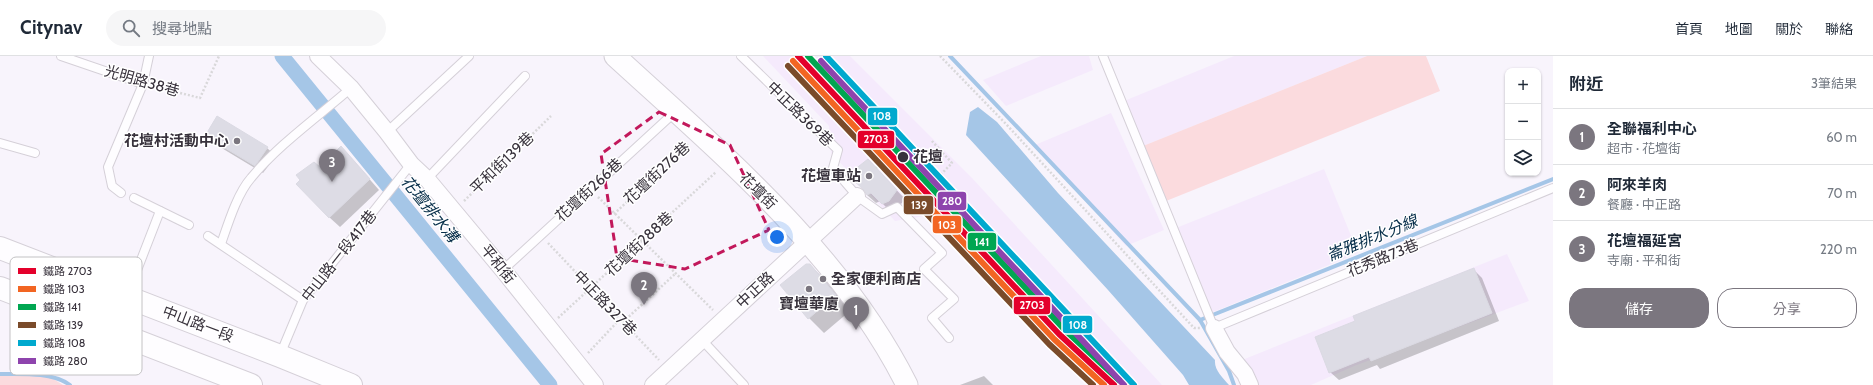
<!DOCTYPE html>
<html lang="zh-TW">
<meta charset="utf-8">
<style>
body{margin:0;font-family:Cabin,"Noto Sans TC",sans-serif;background:#f6f6f7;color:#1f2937}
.controls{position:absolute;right:12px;top:12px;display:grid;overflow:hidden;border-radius:8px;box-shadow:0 1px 3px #0004}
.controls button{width:36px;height:36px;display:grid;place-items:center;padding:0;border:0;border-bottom:1px solid #e0e1e3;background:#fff;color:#1f2937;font:20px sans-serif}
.you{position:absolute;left:777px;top:181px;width:14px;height:14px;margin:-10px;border:3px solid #fff;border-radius:50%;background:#1a73e8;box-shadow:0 0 0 6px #1a73e833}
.badge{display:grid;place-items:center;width:26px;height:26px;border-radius:50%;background:#7b767f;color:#fff;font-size:13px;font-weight:700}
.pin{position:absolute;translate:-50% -33px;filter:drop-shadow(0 1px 2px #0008)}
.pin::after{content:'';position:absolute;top:21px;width:14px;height:12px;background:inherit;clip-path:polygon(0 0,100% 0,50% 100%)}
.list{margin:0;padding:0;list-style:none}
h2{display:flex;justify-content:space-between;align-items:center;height:52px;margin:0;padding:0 16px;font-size:17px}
h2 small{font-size:13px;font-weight:400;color:#747a83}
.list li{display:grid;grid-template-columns:26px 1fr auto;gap:12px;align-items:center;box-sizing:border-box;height:56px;padding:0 16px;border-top:1px solid #e0e1e3}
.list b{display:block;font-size:15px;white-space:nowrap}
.list p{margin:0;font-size:13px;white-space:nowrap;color:#747a83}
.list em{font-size:13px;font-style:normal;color:#747a83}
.actions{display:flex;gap:8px;padding:12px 16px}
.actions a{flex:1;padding:9px 0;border:1px solid #7b767f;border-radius:16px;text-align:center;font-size:14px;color:#7b767f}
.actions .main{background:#7b767f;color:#fff}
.icon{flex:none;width:22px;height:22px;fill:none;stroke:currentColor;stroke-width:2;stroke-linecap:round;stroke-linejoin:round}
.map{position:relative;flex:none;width:1553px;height:329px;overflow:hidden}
header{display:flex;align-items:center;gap:24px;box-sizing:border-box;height:56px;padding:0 20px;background:#fff;border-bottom:1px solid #e0e1e3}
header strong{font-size:19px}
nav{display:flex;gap:22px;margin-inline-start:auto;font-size:14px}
.search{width:280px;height:36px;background:#f6f6f7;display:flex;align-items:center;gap:10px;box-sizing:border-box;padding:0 14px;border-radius:22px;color:#747a83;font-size:15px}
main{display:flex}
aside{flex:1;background:#fff}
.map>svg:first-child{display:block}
</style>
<header>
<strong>Citynav</strong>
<div class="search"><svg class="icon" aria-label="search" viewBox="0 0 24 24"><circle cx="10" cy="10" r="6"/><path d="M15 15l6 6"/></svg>搜尋地點</div>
<nav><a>首頁</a><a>地圖</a><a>關於</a><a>聯絡</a></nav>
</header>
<main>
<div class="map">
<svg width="1553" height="329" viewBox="0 0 1553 329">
<rect width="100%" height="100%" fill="#f8f4fc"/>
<g fill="#f5eafc">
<path d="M763,0h87l122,122 190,207h-69l-42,-45 -127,-124 -29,5 -64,-68 -2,-27z"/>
<path d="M1041,0h48l4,14 -87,36 -23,-26z"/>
<path d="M1234,0h133l-224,90 -19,-45z"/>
<path d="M1111,57l53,117 -38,16 -91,-101z"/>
<path d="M1324,113l34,84 -147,60 -35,-85z"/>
<path d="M1507,198l22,47 -175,65 -43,19h-53l-16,-25z"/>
</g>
<g fill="#fbdbde">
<path d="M1367,0h59l14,35 -274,110 -23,-55z"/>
<path d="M23,317l24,2 16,10h-63v-10z"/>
</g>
<path fill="#a5c6e7" d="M978,51l19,15 61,71 157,167c-1,10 8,18 14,25h-40l-6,-10 -75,-85 -142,-155 4,-23z"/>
<g fill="#0003">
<path d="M218,62l49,30 9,8 -13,17 -48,-29 -8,-9z"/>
<path d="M351,102l28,32 -39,37 -11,-10 -9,-49z"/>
<path d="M868,104l37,39 -8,10 -6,3 -11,-11 -4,2 -9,-8 -1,-4z"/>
<path d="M810,209l15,15 25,31 -26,22 -15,-15z"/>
<path d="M1474,214l8,8 17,43 -119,48 -3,-4 -38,15 -9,-8z"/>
<path d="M984,320l9,9h-33z"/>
</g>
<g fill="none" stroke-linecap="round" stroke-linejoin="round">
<g stroke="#a5c6e7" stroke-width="4">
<path d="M950,0l250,264 29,51 5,14"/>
<path d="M1200,264l353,-141"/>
<path d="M0,318c22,0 52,-2 70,11"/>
</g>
<path stroke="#a5c6e7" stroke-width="15" d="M282,0l268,329"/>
</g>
<g fill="#dddce5" stroke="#dbdae3">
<path d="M217,60l51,31 -13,19 -50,-30z"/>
<path d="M341,90l29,33 -41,39 -33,-34 4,-4 -4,-5 18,-13 6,5z"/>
<path d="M868,103l29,31 -8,11 -7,3 -11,-11 -4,2 -3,-5 -12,-11 5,-5 -3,-4z"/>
<path d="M806,208h4l26,31 -28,24 -28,-34z"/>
<path d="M1474,212l18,45 -121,48 -2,-4 -40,16 -14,-36 40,-16 -2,-5z"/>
</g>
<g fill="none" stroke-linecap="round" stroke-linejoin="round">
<g stroke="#d5d0d8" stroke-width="10">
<g id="service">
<path d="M61,0l82,28"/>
<path d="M741,0l97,94 -5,18 24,28 25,18 15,-7 45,46 -18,16 30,30 -22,19 17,20"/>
<path d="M1103,0l111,272 339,-140"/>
<path d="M387,76l82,-76"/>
<path d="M0,87l35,10"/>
<path d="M427,123l98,-103"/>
<path d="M121,137l-9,-7 -4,-19 35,-83 6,-28"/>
<path d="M134,142l55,27"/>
<path d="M208,180l95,64"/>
<path d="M221,188c7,-20 16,-50 30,-66 27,-33 68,-62 100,-90"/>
<path d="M503,214l172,-158"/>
<path d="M127,240l33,-85"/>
<path d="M702,284l42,45"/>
<path d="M280,299l23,-55 108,-136"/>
</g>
</g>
<g stroke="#d5d0d8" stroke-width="18">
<g id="minor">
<path d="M318,0l33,32 36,44 24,32 16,15 76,91 92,115"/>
<path d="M1214,272l13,24 18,22 5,11"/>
<path d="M653,329l204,-189"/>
</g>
</g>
<g stroke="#d5d0d8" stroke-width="23">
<path id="tertiary" d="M615,0c107,98 226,197 292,329"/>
</g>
<g stroke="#d5d0d8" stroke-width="24">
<g id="primary">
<path d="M0,192l280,108 71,29"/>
<path d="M0,232l251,97"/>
</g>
</g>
<g stroke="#d9d8da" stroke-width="2.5" stroke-dasharray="2 2" stroke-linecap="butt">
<path d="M940,0l66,68 188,204h7"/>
<path d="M153,30l47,12 19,-42"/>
<path d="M914,106l20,20"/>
<path d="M876,112l4,-4 36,36 36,-37 -21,-23"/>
<path d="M598,141l115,113"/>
<path d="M464,145l87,-85"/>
<path d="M614,158l75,-70"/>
<path d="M548,187l111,117"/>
<path d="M558,262l158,-146"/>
<path d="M623,266l52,-48"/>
<path d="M588,297l32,-34"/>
</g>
<use href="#service" stroke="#fefdff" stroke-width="8"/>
<use href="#minor" stroke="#fefdff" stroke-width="16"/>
<use href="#tertiary" stroke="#fefdff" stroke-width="21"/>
<use href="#primary" stroke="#fefdff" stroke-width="22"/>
<g stroke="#fff" stroke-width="9">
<path id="rail-1" d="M798,0l261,278 55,51"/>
</g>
<g stroke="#fff" stroke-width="9">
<path id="rail-2" d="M793,5l261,278 50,46"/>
</g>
<g stroke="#fff" stroke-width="9">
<path id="rail-3" d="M808,0l256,273 55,51"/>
</g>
<g stroke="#fff" stroke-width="9">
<path id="rail-4" d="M788,10l261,278 44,41"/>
</g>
<g stroke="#fff" stroke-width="9">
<path id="rail-5" d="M826,0l308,329"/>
</g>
<g stroke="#fff" stroke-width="9">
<path id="rail-6" d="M821,5l303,324"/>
</g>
<use href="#rail-1" stroke="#e4002b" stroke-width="6"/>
<use href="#rail-2" stroke="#f26522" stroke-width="6"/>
<use href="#rail-3" stroke="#00a651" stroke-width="6"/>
<use href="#rail-4" stroke="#7a4b2a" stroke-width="6"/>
<use href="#rail-5" stroke="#00a9ce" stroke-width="6"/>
<use href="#rail-6" stroke="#8e44ad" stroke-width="6"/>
</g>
<path fill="none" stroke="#c2185b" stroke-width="3" stroke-dasharray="8 5" stroke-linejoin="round" d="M659,56l71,33 39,85 -84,39 -68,-11 -16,-104z"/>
<g fill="#7b767f" stroke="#fff" stroke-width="1.5">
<circle cx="237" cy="85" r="4"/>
<circle cx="869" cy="120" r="4"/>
<circle cx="823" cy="223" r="4"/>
<circle cx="809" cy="233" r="4"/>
</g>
<circle fill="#38323c" stroke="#fff" stroke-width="1.5" cx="903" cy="101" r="6"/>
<g text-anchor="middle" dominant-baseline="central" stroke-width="3" stroke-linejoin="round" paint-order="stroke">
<g font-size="15" fill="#38323c" stroke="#fff">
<text transform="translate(142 25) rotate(16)">光明路38巷</text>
<text transform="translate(800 58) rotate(44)">中正路369巷</text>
<text transform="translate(502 107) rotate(-44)">平和街139巷</text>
<text transform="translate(657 117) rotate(-43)">花壇街276巷</text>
<text transform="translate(589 134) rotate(-43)">花壇街266巷</text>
<text transform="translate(758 135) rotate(45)">花壇街</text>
<text transform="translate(639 188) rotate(-43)">花壇街288巷</text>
<text transform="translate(339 200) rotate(-52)">中山路一段417巷</text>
<text transform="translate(1383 202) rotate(-22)">花秀路73巷</text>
<text transform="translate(498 208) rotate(51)">平和街</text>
<text transform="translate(755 234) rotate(-43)">中正路</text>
<text transform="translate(605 247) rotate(46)">中正路327巷</text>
<text transform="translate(198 268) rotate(21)">中山路一段</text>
</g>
<g font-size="15" font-weight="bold" fill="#38323c" stroke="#fff" text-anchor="end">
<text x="229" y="85">花壇村活動中心</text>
<text x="861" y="120">花壇車站</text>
<text x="831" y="223" text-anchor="start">全家便利商店</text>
<text x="809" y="248" text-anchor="middle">寶壇華廈</text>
</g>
<g font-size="15" font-weight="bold" fill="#38323c" stroke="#fff" text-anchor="start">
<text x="913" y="101">花壇</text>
</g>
<g font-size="16" font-style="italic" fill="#052c48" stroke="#fff">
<text transform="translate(430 153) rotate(51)">花壇排水溝</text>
<text transform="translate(1372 182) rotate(-22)">崙雅排水分線</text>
</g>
</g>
<rect x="10" y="201" width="132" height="118" rx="6" fill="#fff" stroke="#c3c2c4" stroke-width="1"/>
<rect x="18" y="212" width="18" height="6" fill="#e4002b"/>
<rect x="18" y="230" width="18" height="6" fill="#f26522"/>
<rect x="18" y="248" width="18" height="6" fill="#00a651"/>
<rect x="18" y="266" width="18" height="6" fill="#7a4b2a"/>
<rect x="18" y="284" width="18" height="6" fill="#00a9ce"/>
<rect x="18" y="302" width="18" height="6" fill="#8e44ad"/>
<g font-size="11" fill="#38323c">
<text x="43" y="219">鐵路 2703</text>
<text x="43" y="237">鐵路 103</text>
<text x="43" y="255">鐵路 141</text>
<text x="43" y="273">鐵路 139</text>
<text x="43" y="291">鐵路 108</text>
<text x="43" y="309">鐵路 280</text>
</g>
<g stroke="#fff" stroke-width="1.5">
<rect x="867" y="51" width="31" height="19" rx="4" fill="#00a9ce"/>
<rect x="857" y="74" width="38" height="19" rx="4" fill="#e4002b"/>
<rect x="937" y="135" width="30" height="20" rx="4" fill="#8e44ad"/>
<rect x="903" y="139" width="31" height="20" rx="4" fill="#7a4b2a"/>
<rect x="932" y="159" width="30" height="19" rx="4" fill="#f26522"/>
<rect x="967" y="176" width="30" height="19" rx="4" fill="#00a651"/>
<rect x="1013" y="240" width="38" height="19" rx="4" fill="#e4002b"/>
<rect x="1062" y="259" width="31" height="19" rx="4" fill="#00a9ce"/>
</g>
<g font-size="11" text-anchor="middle" font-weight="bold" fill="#fff">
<text x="882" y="64">108</text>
<text x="876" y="87">2703</text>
<text x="952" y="149">280</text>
<text x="919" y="153">139</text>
<text x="947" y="173">103</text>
<text x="982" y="190">141</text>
<text x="1032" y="253">2703</text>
<text x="1078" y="273">108</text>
</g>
</svg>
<div class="controls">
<button>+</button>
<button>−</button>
<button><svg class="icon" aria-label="layers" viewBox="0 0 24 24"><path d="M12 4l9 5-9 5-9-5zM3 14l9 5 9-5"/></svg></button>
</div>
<div class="you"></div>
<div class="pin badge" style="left:856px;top:274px">1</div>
<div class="pin badge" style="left:644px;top:249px">2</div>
<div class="pin badge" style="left:332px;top:126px">3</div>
</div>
<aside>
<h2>附近<small>3筆結果</small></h2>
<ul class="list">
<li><span class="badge">1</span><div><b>全聯福利中心</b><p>超市 · 花壇街</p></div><em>60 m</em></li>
<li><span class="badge">2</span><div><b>阿來羊肉</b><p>餐廳 · 中正路</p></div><em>70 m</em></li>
<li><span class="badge">3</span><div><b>花壇福延宮</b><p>寺廟 · 平和街</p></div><em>220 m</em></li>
</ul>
<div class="actions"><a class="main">儲存</a><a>分享</a></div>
</aside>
</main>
